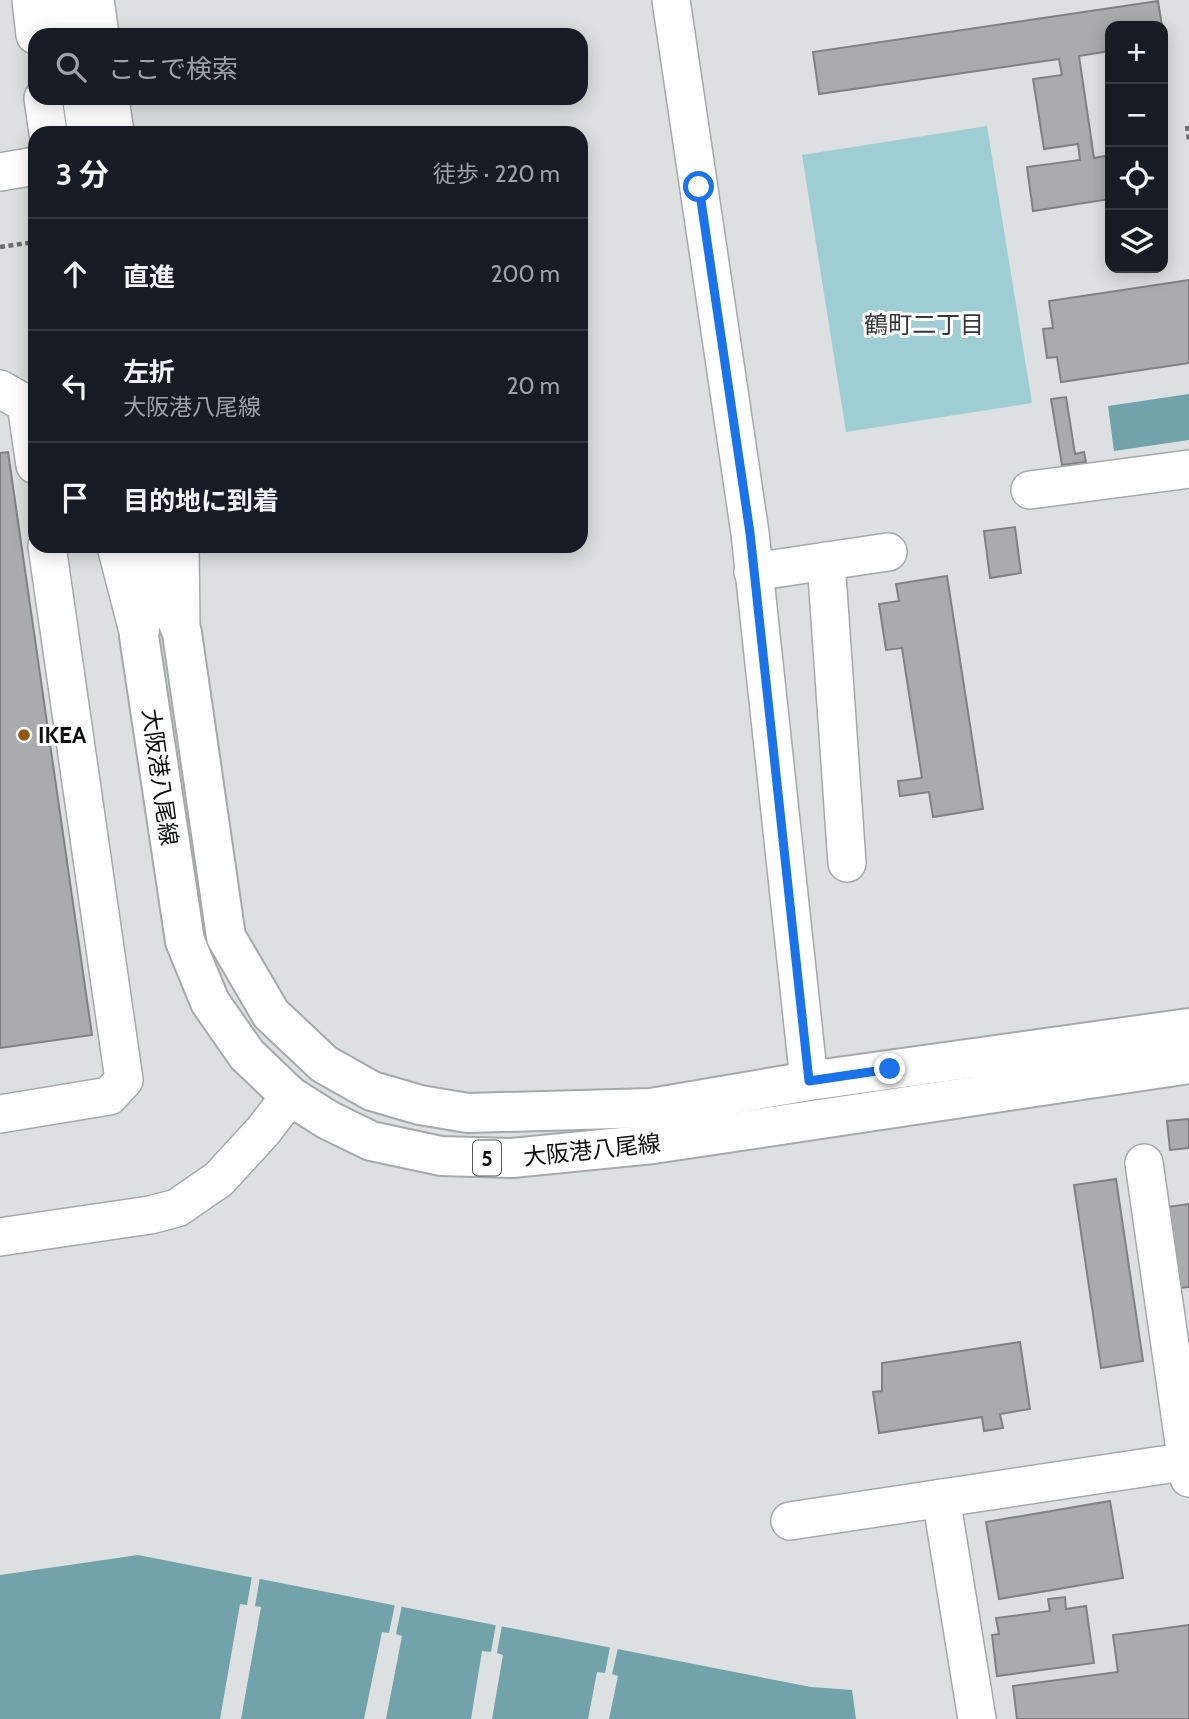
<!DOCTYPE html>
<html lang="ja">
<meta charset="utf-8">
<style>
body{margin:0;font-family:Cabin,"Noto Sans JP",sans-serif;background:#20242c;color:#f1f3f6}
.controls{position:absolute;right:21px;top:21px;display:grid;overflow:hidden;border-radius:14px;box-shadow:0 4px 18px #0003}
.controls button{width:63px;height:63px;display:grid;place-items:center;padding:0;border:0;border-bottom:2px solid #363941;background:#171b24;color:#f1f3f6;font:35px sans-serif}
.stop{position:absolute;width:21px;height:21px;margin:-16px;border:5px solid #1a73e8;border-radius:50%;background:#fff}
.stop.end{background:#1a73e8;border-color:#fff;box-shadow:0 2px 7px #0008}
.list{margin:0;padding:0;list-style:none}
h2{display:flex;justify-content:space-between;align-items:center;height:91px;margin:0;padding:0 28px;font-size:30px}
h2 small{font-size:23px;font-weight:400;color:#9ea1a6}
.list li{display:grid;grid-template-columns:46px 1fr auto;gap:21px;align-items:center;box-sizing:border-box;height:112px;padding:0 28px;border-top:2px solid #363941}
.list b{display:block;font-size:26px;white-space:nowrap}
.list p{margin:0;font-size:23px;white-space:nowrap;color:#9ea1a6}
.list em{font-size:23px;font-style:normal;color:#9ea1a6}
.icon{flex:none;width:38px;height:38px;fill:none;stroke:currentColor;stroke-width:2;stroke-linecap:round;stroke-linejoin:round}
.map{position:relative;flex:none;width:1189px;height:1719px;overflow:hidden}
.search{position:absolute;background:#171b24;box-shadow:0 4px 18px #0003;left:28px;top:28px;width:560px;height:77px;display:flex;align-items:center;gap:18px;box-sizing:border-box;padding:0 24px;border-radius:21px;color:#9ea1a6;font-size:26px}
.panel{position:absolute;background:#171b24;box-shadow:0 4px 18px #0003;left:28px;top:126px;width:560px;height:427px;border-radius:21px}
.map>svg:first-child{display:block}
</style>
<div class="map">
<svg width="1189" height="1719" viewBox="0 0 1189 1719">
<rect width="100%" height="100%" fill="#dce0e0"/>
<path fill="#9fcdd4" d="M987,126l45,277 -186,29 -44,-277z"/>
<g fill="#72a3ab">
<path d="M1189,394v46l-75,11 -6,-45z"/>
<path d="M138,1555l673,132 41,3 4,29h-856v-144z"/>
</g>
<g fill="#dce0e0">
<path d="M252,1576l8,1 -5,29 6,1 -20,112h-21l20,-115 7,1z"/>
<path d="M395,1604l7,1 -6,29 6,2 -16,83h-22l18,-87 7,1z"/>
<path d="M496,1624l6,1 -5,28 6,2 -11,64h-21l11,-68 9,1z"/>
<path d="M610,1647l8,1 -6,26 6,2 -9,43h-21l9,-47 8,1z"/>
</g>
<g fill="#a9acad" stroke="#7e8282" stroke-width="2">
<path d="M1158,1l4,25h-52v25l-31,5 15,102 16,-3v44l-77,12 -6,-44 53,-7 -2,-16 -34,5 -11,-70 29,-4 -3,-16 -240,35 -6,-42z"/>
<path d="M1189,280v83l-128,19 -4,-25 -10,1 -4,-29 10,-1 -4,-27z"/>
<path d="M1066,397l9,57 9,-2 2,10 -24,3 -11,-66z"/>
<path d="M8,452l84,583 -92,13v-595z"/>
<path d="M1015,527l6,46 -31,5 -6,-47z"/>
<path d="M947,576l36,233 -50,8 -4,-25 -29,4 -2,-15 24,-3 -20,-130 -16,2 -7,-46 20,-3 -3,-17z"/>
<path d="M1189,1119v29l-19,2 -3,-29z"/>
<path d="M1116,1179l27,182 -42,7 -27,-183z"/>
<path d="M1189,1204v83l-9,1 -13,-81z"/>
<path d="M1020,1342l10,67 -30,5 3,14 -19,3 -2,-14 -103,16 -6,-41 9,-1v-28z"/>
<path d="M1110,1501l13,77 -124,21 -13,-77z"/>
<path d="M1065,1597l1,12 20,-3 8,57 -97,13 -5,-41 7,-1 -3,-16 54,-7 -2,-12z"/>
<path d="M1189,1625v94h-172l-4,-33 105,-14 -5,-37z"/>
</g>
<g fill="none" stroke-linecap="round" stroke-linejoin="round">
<g stroke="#a6a9aa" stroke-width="40">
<g id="minor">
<path d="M31,0l4,35"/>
<path d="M95,0l5,35"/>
<path d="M671,0l79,533 59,548"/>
<path d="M43,98l5,35"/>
<path d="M110,98l5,35"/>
<path d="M0,172l35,-6"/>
<path d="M0,389l26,15 9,61"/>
<path d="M1030,490l159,-21"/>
<path d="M116,546l23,89"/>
<path d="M180,546l1,83"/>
<path d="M826,561l21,302"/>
<path d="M753,572l135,-20"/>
<path d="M0,1114l109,-18 15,-16 -77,-534"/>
<path d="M1144,1163l45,315"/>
<path d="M0,1237l150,-22 27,-7 42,-29 44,-48 27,-35"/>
<path d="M941,1498l36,221"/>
<path d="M790,1521l399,-60"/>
</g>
</g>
<g stroke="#a6a9aa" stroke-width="42">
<g id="major">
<path d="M67,0l5,35"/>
<path d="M82,98l5,35"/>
<path d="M150,554l-11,82 46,305 25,61 37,53 43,41 38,24 43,21 70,15 71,2 141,-14 536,-80"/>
<path d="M152,558l30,75 44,304 45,77 53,50 48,27 48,14 48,8 183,-5 158,-27 380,-53"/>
</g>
</g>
<g stroke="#6a6d6d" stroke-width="4.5" stroke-dasharray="5 3.5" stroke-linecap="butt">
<path d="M1187,126l2,14"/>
<path d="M0,247l35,-5"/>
</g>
<use href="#minor" stroke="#fff" stroke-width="37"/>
<use href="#major" stroke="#fff" stroke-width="38"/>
</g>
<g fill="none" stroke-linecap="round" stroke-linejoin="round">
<path stroke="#1a73e8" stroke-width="9" d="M699,187l51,346 59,548 81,-12"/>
</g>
<circle fill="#905810" stroke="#fff" stroke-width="2.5" cx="24" cy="735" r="7"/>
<g text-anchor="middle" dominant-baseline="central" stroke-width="6" stroke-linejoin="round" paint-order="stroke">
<rect fill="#fff" stroke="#545555" stroke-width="2" x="473" y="1140.5" width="28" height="35" rx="5"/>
<g font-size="21" font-weight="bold" fill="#0b0c0c">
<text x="487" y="1158">5</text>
</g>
<g font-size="23" font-weight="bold" fill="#0b0c0c" stroke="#fff" text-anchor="start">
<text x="38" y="735">IKEA</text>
</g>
<g font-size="23" fill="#0b0c0c" stroke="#fff">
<text transform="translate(160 777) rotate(82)">大阪港八尾線</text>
<text transform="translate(592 1150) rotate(-6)">大阪港八尾線</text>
</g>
<g font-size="24" fill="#343738" stroke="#fff">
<text x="924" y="324">鶴町二丁目</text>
</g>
</g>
</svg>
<div class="controls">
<button>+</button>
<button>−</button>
<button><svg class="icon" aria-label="locate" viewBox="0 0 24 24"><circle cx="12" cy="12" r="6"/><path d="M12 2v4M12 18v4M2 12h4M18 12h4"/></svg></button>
<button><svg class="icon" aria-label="layers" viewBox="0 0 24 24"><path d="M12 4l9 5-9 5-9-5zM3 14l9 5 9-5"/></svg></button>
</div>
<div class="stop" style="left:699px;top:187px"></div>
<div class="stop end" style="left:890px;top:1069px"></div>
<div class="search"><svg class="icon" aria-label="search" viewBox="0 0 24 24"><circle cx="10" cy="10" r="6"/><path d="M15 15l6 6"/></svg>ここで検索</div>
<section class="panel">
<h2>3 分<small>徒歩 · 220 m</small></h2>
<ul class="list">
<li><svg class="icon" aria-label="ahead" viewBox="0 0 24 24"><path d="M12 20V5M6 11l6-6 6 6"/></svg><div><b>直進</b></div><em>200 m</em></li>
<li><svg class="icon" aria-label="left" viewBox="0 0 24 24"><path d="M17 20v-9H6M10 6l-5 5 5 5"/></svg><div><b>左折</b><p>大阪港八尾線</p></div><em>20 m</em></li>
<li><svg class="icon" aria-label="arrive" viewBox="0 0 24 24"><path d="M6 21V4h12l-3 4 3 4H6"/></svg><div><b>目的地に到着</b></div></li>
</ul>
</section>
</div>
